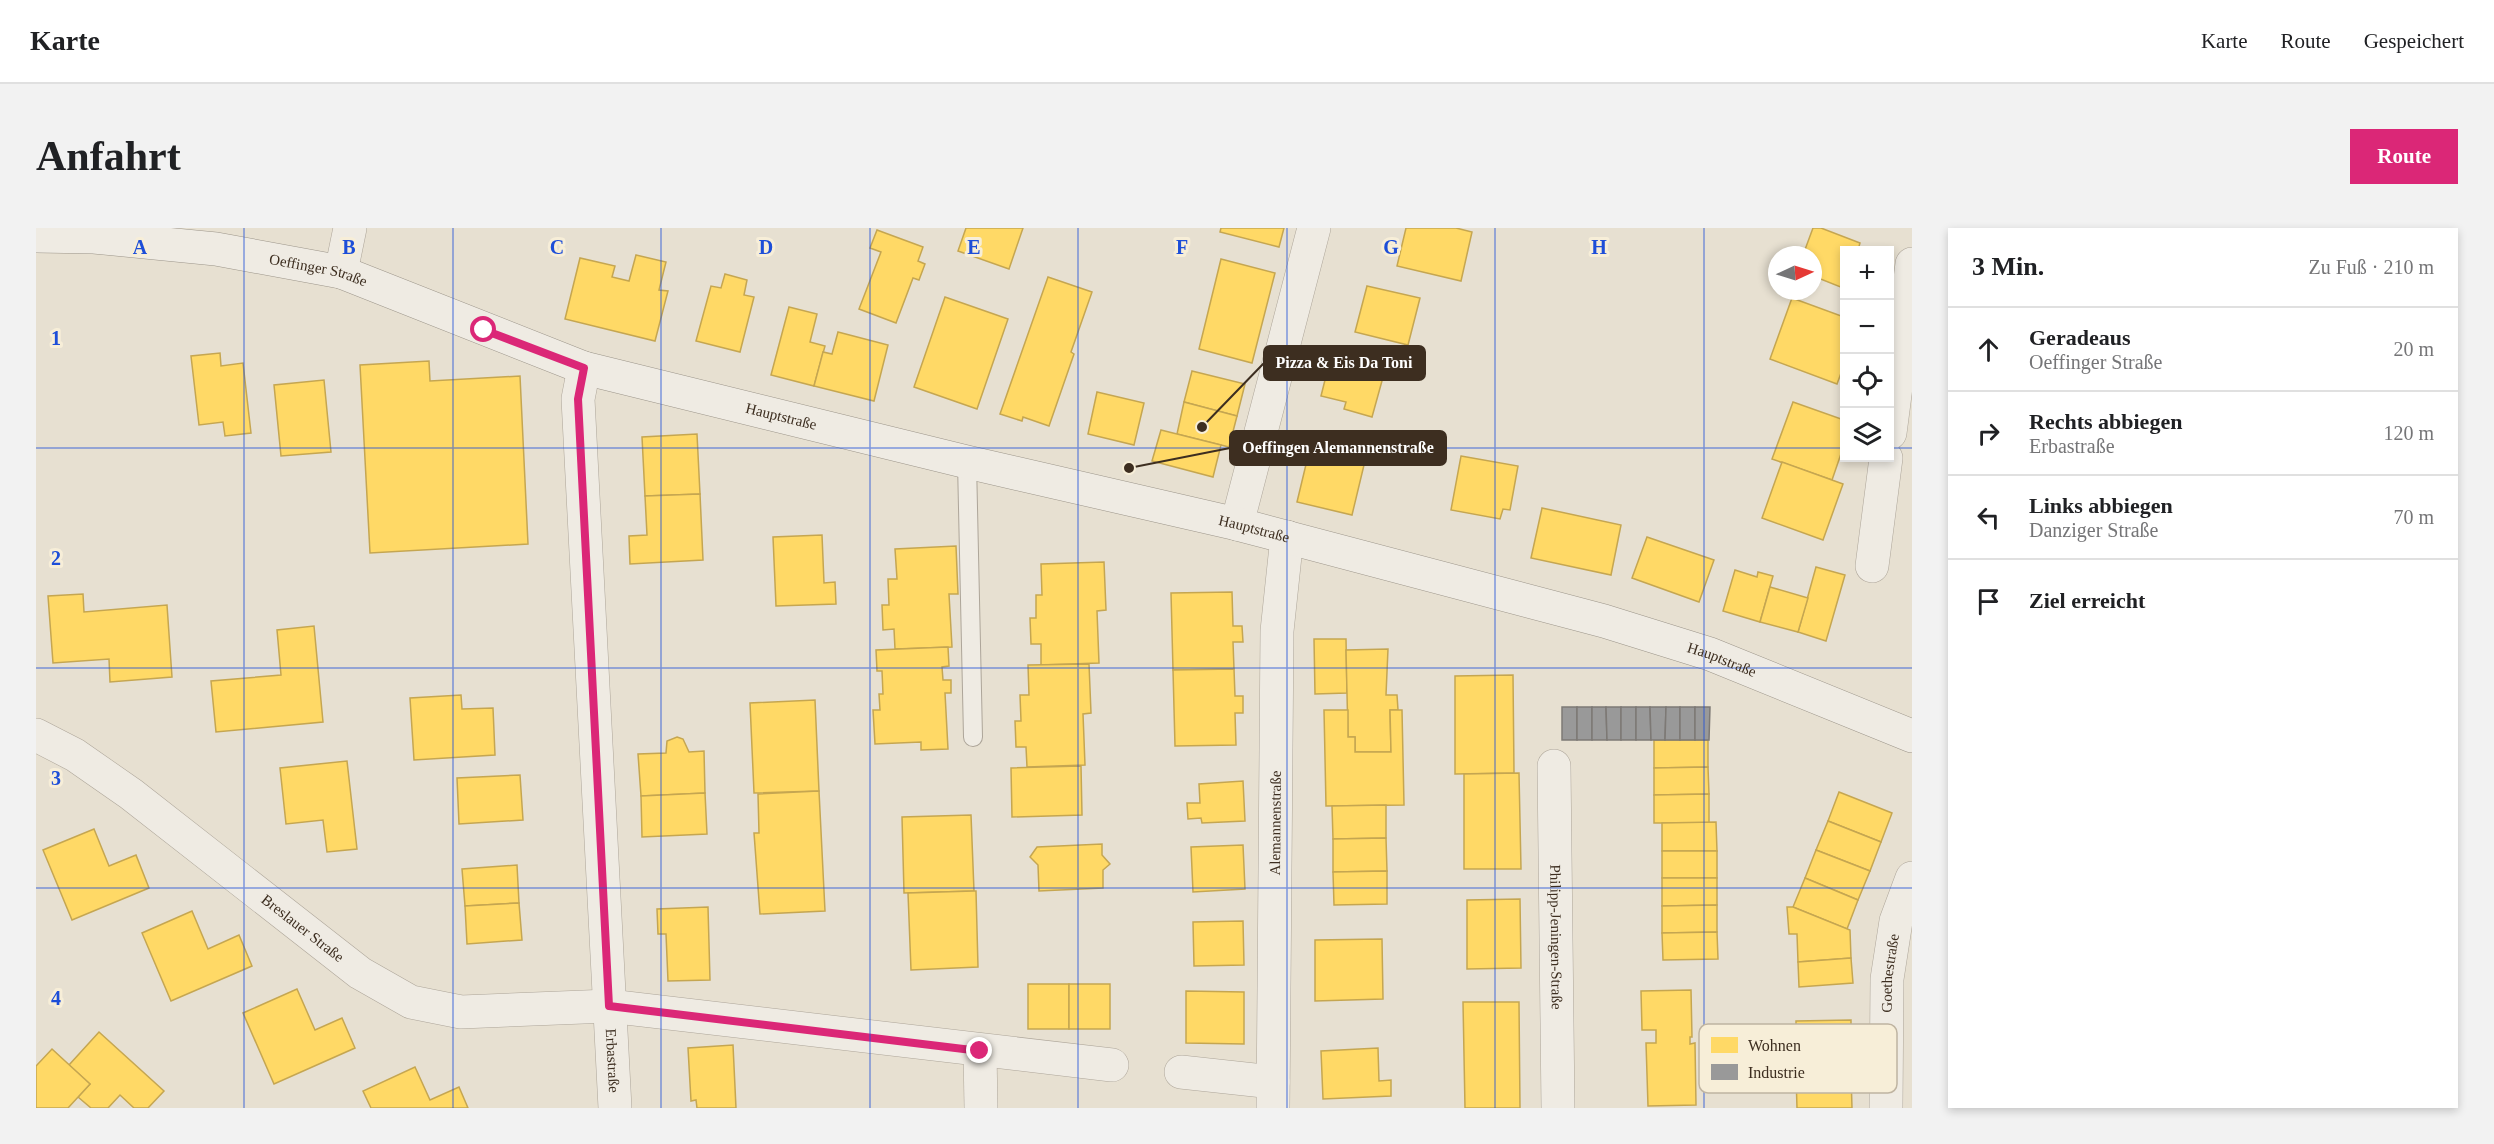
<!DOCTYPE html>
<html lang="de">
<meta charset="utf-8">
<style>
body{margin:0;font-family:Georgia,serif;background:#f2f2f2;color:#202124}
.controls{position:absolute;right:18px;top:18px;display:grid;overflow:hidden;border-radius:0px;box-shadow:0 3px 9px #0003}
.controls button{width:54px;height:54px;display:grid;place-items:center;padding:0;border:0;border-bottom:2px solid #e0e0e0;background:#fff;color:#202124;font:30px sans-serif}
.compass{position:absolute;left:1732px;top:18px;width:54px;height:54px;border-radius:50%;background:#fff;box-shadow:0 3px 9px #0003;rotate:86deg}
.stop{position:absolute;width:18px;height:18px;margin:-14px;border:4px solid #db2777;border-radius:50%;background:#fff}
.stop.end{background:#db2777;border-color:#fff;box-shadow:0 2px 6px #0008}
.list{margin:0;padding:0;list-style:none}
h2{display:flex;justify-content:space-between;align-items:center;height:78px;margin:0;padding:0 24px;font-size:26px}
h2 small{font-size:20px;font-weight:400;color:#757577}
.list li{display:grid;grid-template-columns:39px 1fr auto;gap:18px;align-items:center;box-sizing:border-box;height:84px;padding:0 24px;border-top:2px solid #e0e0e0}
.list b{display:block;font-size:22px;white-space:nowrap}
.list p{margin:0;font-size:20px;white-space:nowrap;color:#757577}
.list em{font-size:20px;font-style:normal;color:#757577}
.icon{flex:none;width:33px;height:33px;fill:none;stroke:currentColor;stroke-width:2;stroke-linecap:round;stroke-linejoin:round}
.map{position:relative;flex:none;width:1876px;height:880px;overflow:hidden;border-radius:0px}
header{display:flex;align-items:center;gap:36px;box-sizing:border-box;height:84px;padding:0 30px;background:#fff;border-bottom:2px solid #e0e0e0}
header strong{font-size:28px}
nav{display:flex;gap:33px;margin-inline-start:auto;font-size:21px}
.intro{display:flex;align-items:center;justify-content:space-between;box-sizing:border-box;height:144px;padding:0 36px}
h1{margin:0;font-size:42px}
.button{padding:15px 27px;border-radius:0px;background:#db2777;color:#fff;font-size:21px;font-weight:700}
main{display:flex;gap:36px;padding:0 36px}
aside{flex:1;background:#fff;border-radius:0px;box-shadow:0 3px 9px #0003}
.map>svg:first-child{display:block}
</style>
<header>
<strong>Karte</strong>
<nav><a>Karte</a><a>Route</a><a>Gespeichert</a></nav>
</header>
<div class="intro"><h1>Anfahrt</h1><a class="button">Route</a></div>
<main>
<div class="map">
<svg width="1876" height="880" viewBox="0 0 1876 880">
<rect width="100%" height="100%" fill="#e7e0d1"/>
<g fill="#ffd966" stroke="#c5a651" stroke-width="1.5">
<path d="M930,0h57l-14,41 -51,-18z"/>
<path d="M1185,0h63l-5,19 -59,-15z"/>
<path d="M1370,0h50l16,4 -11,49 -64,-15z"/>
<path d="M1777,0h8l39,15 -2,7h-14l-1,38 -30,-12v-21h-10z"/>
<path d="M841,2l46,17 -5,14 7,3 -6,16 -6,-2 -17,45 -37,-14 22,-57 -11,-4z"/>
<path d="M600,27l30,7 -7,28 9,1 -13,50 -90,-22 15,-61 35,8 -3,11 17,4z"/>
<path d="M1185,31l54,14 -23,90 -53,-14z"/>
<path d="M689,46l22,6 -3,15 10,2 -14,55 -44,-11 15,-55 10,2z"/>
<path d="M1012,49l44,15 -21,60 3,2 -25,72 -26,-9 -1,4 -22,-7z"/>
<path d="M1331,58l53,12 -12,47 -53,-13z"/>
<path d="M909,69l63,22 -31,90 -63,-22z"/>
<path d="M1756,70l52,19v48l-7,19 -67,-25z"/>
<path d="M753,79l28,7 -7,28 15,4 -11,40 -43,-11z"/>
<path d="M802,104l50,13 -14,56 -60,-15 9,-34 9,2z"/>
<path d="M184,125l1,13 22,-3 8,70 -26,3 -2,-14 -24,3 -8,-69z"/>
<path d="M1295,128l54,14 -13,47 -28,-8 2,-7 -25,-6z"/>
<path d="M393,133l1,20 90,-5 8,168 -158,9 -10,-188z"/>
<path d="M1156,143l53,13 -8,32 -53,-14z"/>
<path d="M288,152l7,72 -50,4 -7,-71z"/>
<path d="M1061,164l47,11 -10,42 -46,-11z"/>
<path d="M1148,174l53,14 -8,31 -52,-13z"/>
<path d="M1757,174l51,18v25l-12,35 -60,-21z"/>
<path d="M1125,202l60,15 -8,32 -61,-16z"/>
<path d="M661,206l3,60 -55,2 -3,-59z"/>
<path d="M1273,224l55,13 -12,50 -55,-13z"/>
<path d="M1425,228l57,10 -8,44 -7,-1 -3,10 -49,-9z"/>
<path d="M1746,234l61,22 -20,56 -61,-22z"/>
<path d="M664,266l3,66 -73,4 -1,-28 18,-1 -2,-39z"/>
<path d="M1506,280l79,17 -10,50 -80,-17z"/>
<path d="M786,307l2,48 11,-1 1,22 -60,2 -3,-69z"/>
<path d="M1611,309l67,23 -15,42 -67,-24z"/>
<path d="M920,318l2,48h-9l3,53 -57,2 -1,-20 -11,1 -1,-25h7l-1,-26h9l-2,-30z"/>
<path d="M1068,334l2,48 -9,1 2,52 -58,2v-21h-10l-1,-26h6v-23h6l-1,-31z"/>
<path d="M1780,339l29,8 -19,66 -28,-9z"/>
<path d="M1699,342l22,7 1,-5 15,4 -13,46 -37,-11z"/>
<path d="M1734,359l38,11 -10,34 -38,-10z"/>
<path d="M1196,364l1,34h9l1,16h-10l1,27 -61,1 -2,-77z"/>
<path d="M47,366l1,18 83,-7 5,72 -62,5 -1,-23 -56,4 -5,-67z"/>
<path d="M278,398l9,96 -107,10 -5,-51 70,-6 -4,-45z"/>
<path d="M1278,411h32l1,54 -32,1z"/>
<path d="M912,419l1,19 -7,1 1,13h8v13h-6l3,56 -27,1v-8l-46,2 -2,-34h7l-1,-16h4l-1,-23h-5l-1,-21z"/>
<path d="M1352,421l-2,46h11l1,15h-8l1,42h-36v-15h-7l-2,-87z"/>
<path d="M1053,436l2,49 -8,1 2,51 -58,2 -1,-20h-10l-1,-26h6l-1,-26h9l-1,-30z"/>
<path d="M1198,441l1,27h8v17h-8l1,32 -61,1 -2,-76z"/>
<path d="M1477,447l1,98 -59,1v-98z"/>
<path d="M425,467l1,14 31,-1 2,47 -81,5 -4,-62z"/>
<path d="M779,472l4,91 -65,2 -4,-90z"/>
<path d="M1288,482h24v27h7v15h36l-1,-42h12l2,95 -78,1z"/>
<path d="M641,509l6,2 6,13 15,-1 1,42 -64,3 -3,-42 28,-1 1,-12z"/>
<path d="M1618,512h54v27l-54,1z"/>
<path d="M311,533l10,88 -30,3 -4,-32 -37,4 -6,-56z"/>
<path d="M1045,538l1,49 -70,2 -1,-49z"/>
<path d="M1672,539l1,27 -55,1v-27z"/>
<path d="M1483,545l2,96h-57v-95z"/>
<path d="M484,547l3,45 -64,4 -2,-46z"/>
<path d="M1207,553l2,40 -43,2 -1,-5 -13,1 -1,-16h13l-1,-19z"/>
<path d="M783,563l6,120 -65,3 -6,-81h5l-1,-39z"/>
<path d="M1803,564l53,21 -11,29 -53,-21z"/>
<path d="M669,565l2,41 -65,3 -1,-41z"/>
<path d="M1673,566v29h-55v-28z"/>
<path d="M1350,577v33l-53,1 -1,-33z"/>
<path d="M935,587l3,76 -70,2 -2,-76z"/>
<path d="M1792,593l53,21 -11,29 -54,-21z"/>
<path d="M1680,594l1,29h-55v-28z"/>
<path d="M58,601l15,37 27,-11 13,33 -77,32 -29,-70z"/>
<path d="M1350,610l1,33 -54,1v-33z"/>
<path d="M1066,616v11l8,9 -7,6v18l-64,3 -1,-26 -8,-8 7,-10z"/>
<path d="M1207,617l2,44 -52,3 -2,-45z"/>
<path d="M1780,622l54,21 -12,29 -53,-22z"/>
<rect x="1626" y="623" width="55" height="27"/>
<path d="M481,637l2,38 -54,3 -3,-37z"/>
<path d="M1351,643v33l-53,1 -1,-33z"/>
<path d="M1626,650h55v27l-55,1z"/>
<path d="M1769,650l53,22 -11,29 -54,-22z"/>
<path d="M938,663h2l2,76 -67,3 -3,-77z"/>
<path d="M1484,671l1,69 -54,1v-69z"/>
<path d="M483,675l3,37 -55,4 -2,-38z"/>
<path d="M1681,677v27l-55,1v-27z"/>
<path d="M672,679l2,73 -42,1 -2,-47h-8l-1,-25z"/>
<path d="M1751,679h6l57,23 1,28 -53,4 -1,-28h-8z"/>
<path d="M156,683l16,38 31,-14 13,31 -81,35 -29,-68z"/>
<path d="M1207,693l1,44 -50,1 -1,-44z"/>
<path d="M1681,704l1,27 -55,1 -1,-27z"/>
<path d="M1346,711l1,60 -68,2v-61z"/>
<path d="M1815,730l2,25 -54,4 -1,-25z"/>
<rect x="992" y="756" width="41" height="45"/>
<rect x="1033" y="756" width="41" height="45"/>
<path d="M261,761l18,41 27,-12 13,30 -81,36 -31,-71z"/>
<path d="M1655,762l1,47h-2v7l5,-1 1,62 -48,1 -2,-63h10v-13h-14l-1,-39z"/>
<path d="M1150,763l58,1v52l-58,-1z"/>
<path d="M1427,774h56l1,106h-55z"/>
<path d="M1815,792v27l-55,1v-27z"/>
<path d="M63,804l65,59 -16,17h-14l-14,-13 -12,13h-17l-13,-11 12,-13 -21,-19z"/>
<path d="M697,817l3,63h-39l-1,-8 -5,1 -3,-53z"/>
<path d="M1342,820l1,33 12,-1v16l-68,3 -2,-48z"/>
<path d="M16,821l38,35 -22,24h-32v-42z"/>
<path d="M379,839l15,33 29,-13 9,21h-97l-8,-17z"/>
<path d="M1815,846l1,34h-55l-1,-33z"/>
</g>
<g fill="#999" stroke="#7d7975" stroke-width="1.5">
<rect x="1526" y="479" width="15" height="33"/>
<rect x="1541" y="479" width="15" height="33"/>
<path d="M1556,479h14l1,33h-15z"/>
<path d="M1570,479h15v33h-14z"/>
<rect x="1585" y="479" width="15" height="33"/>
<path d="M1600,479h14l1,33h-15z"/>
<path d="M1614,479h16l-1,33h-14z"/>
<path d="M1630,479h14v33h-15z"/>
<rect x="1644" y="479" width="15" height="33"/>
<path d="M1659,479h15l-1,33h-14z"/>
</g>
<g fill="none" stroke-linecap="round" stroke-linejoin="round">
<g stroke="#ada599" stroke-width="20">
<path id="lane" d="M931,234l6,275"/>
</g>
<g stroke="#ada599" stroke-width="34">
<g id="street">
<path d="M305,44l9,-44"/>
<path id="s1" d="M548,140l-6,31 37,709"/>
<path d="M1854,205l22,-169"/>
<path d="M1201,296l77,-296"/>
<path d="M1836,338l14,-108"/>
<path id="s2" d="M0,507l39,20 56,39 229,179 51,29 50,10 148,-6 503,59"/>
<path id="s3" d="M1518,538l4,342"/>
<path d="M944,823l1,57"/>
<path d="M1145,844l92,10"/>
<path id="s4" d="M1237,880l4,-477 10,-94"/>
<path id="s5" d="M1850,880l1,-129 9,-58 16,-43"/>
</g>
</g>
<g stroke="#9c958a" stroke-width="34">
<g id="secondary">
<path id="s6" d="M0,8l58,1 122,12 125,23 243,96 383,94 270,62 367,97 106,33 202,82"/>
</g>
</g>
<use href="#lane" stroke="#efebe3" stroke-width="18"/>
<use href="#street" stroke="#efebe3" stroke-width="33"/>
<use href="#secondary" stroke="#efebe3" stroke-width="33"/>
</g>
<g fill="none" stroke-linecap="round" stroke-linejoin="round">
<path stroke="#db2777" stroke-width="8" d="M448,102l100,38 -6,31 31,607 371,45"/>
</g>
<path fill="none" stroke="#1d4ed8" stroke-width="1.5" stroke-opacity="0.55" d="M208,0v880M417,0v880M625,0v880M834,0v880M1042,0v880M1251,0v880M1459,0v880M1668,0v880M0,220h1808M1854,220h22M0,440h1876M0,660h1876"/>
<g text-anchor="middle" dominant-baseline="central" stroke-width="6" stroke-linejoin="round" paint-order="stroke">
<g font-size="15" fill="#3d2e20" stroke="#f7eed8">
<text stroke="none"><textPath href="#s6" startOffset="285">Oeffinger Straße</textPath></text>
<text stroke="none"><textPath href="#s6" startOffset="772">Hauptstraße</textPath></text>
<text stroke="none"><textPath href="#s6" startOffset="1258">Hauptstraße</textPath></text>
<text stroke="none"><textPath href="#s6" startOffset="1744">Hauptstraße</textPath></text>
<text stroke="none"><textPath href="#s4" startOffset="285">Alemannenstraße</textPath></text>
<text stroke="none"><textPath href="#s2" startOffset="330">Breslauer Straße</textPath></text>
<text stroke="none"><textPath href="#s3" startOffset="171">Philipp-Jeningen-Straße</textPath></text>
<text stroke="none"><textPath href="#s5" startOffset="135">Goethestraße</textPath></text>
<text stroke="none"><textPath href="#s1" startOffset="694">Erbastraße</textPath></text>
</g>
</g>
<rect x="1663" y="796" width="198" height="69" rx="9" fill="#f7eed8" stroke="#bfb4a1" stroke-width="1.5"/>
<rect x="1675" y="809" width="27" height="16" fill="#ffd966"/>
<rect x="1675" y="836" width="27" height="16" fill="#999"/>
<g font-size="16" fill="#3d2e20">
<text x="1712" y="823">Wohnen</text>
<text x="1712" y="850">Industrie</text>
</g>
<g font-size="20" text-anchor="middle" font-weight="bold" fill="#1d4ed8" stroke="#f7eed8" stroke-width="6" stroke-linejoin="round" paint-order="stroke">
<text x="104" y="26">A</text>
<text x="313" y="26">B</text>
<text x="521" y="26">C</text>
<text x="730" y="26">D</text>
<text x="938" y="26">E</text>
<text x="1146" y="26">F</text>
<text x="1355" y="26">G</text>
<text x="1563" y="26">H</text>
<text x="20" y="117">1</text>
<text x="20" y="337">2</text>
<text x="20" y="557">3</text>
<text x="20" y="777">4</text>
</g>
<path fill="none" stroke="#3d2e20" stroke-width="2" d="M1166 199L1228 135M1093 240L1194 220"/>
<g fill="#3d2e20" stroke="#f7eed8" stroke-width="2">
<circle cx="1166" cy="199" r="6"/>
<circle cx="1093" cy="240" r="6"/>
</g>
<g fill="#3d2e20" stroke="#3d2e20" stroke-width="2">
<rect x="1228" y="118" width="161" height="34" rx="6"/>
<rect x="1194" y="203" width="216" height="34" rx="6"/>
</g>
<g font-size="16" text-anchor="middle" font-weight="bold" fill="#fff">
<text x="1308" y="140">Pizza &amp; Eis Da Toni</text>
<text x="1302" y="225">Oeffingen Alemannenstraße</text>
</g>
</svg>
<div class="controls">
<button>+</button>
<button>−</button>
<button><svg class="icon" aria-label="locate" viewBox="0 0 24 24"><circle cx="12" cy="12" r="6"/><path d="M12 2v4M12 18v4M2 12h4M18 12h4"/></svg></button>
<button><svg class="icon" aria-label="layers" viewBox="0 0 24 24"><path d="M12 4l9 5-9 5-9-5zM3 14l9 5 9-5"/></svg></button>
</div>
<svg class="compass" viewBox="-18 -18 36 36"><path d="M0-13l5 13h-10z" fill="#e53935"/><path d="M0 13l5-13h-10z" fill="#757577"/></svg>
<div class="stop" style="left:448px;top:102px"></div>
<div class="stop end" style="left:944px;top:823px"></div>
</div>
<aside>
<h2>3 Min.<small>Zu Fuß · 210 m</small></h2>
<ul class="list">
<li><svg class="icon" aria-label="ahead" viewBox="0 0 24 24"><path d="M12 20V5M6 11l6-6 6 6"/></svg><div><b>Geradeaus</b><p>Oeffinger Straße</p></div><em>20 m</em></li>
<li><svg class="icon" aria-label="right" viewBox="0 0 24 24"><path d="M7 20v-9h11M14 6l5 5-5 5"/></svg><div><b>Rechts abbiegen</b><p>Erbastraße</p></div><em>120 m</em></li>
<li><svg class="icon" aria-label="left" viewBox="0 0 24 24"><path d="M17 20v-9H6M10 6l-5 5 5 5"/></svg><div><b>Links abbiegen</b><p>Danziger Straße</p></div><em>70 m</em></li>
<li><svg class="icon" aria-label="arrive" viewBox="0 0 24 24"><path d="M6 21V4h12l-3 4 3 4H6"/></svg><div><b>Ziel erreicht</b></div></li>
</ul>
</aside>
</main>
